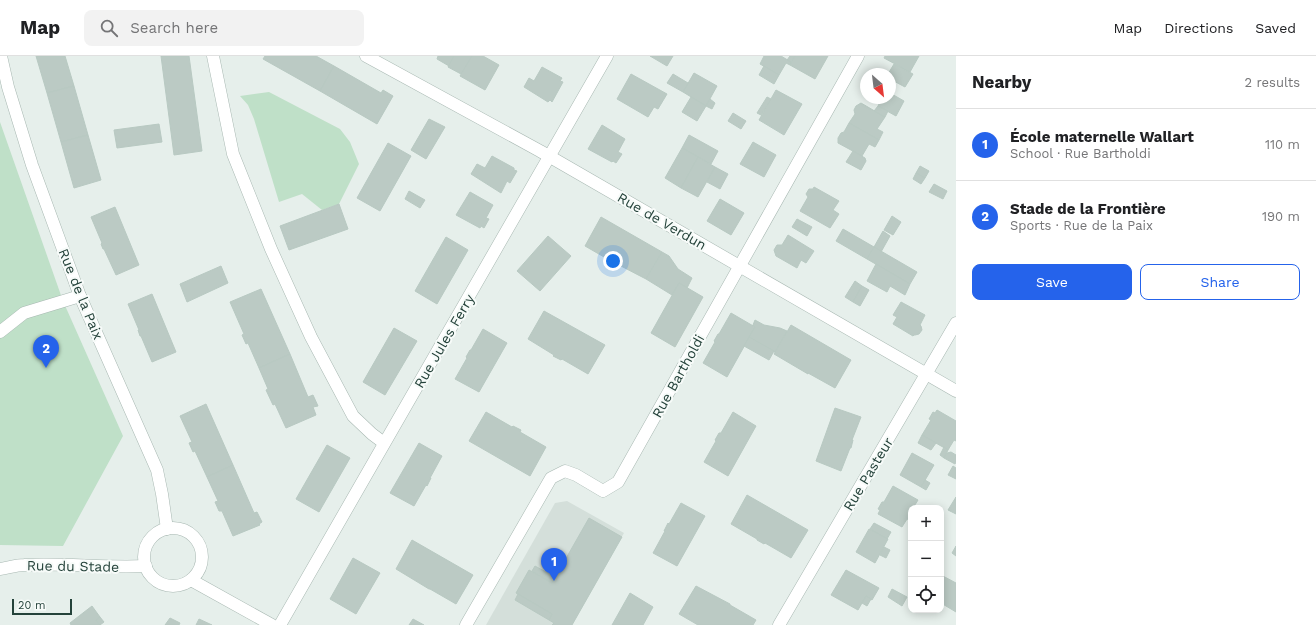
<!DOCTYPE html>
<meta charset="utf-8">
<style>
body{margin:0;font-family:"Work Sans",sans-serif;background:#f2f2f2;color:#202124}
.controls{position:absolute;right:12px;bottom:12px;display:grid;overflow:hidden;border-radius:8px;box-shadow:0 2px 10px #0003}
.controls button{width:36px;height:36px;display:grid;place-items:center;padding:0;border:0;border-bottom:1px solid #e0e0e0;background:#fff;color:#202124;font:20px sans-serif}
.compass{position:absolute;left:860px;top:12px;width:36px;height:36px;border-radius:50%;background:#fff;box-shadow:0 2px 10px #0003;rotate:152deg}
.scale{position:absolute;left:12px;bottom:10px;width:60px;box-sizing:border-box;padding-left:4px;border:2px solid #24423a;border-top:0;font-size:11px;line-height:14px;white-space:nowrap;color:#24423a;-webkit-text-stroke:3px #f7fbf9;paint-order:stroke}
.you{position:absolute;left:613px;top:205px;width:14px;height:14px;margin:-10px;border:3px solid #fff;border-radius:50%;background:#1a73e8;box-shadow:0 0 0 6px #1a73e833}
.badge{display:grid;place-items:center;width:26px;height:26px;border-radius:50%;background:#2563eb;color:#fff;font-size:13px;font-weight:700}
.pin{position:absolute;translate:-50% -33px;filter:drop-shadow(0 1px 2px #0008)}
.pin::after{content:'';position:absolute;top:21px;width:14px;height:12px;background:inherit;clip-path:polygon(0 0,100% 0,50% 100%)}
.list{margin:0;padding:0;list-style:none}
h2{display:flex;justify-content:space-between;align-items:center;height:52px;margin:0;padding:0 16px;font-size:17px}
h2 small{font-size:13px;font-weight:400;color:#757577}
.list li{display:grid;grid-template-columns:26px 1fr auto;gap:12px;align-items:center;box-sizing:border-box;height:72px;padding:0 16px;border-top:1px solid #e0e0e0}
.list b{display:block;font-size:15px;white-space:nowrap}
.list p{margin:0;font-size:13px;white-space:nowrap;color:#757577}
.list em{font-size:13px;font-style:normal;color:#757577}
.actions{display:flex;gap:8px;padding:12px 16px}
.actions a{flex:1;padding:9px 0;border:1px solid #2563eb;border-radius:8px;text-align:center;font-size:14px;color:#2563eb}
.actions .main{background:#2563eb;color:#fff}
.icon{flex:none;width:22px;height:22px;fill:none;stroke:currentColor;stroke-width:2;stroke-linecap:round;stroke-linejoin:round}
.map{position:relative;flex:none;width:956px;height:569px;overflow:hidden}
header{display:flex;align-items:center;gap:24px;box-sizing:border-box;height:56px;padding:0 20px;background:#fff;border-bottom:1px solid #e0e0e0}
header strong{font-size:19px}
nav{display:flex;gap:22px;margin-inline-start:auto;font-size:14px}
.search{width:280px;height:36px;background:#f2f2f2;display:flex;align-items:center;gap:10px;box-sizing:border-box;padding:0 14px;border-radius:8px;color:#757577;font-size:15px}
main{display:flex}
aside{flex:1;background:#fff}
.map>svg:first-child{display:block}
</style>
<header>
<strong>Map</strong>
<div class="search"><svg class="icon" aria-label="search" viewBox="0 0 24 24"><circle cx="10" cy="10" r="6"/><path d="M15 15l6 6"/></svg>Search here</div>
<nav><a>Map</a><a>Directions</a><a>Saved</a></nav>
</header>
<main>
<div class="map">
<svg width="956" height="569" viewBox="0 0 956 569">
<rect width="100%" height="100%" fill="#e6efeb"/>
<path fill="#d4dfda" d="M567,445l57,32 -52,92h-86l69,-122z"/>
<g fill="#bfe0c8">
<path d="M269,36l71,37 10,13 9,22 -20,40 -17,6 -20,-16 -23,8 -25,-83 -6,-14 -8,-9z"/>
<path d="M0,66l63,179 60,135 -60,110 -63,-1z"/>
</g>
<g fill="#bbcac4" stroke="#b8c9c2">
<path d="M36,0h29l9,30 -27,7z"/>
<path d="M161,0h28l13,95 -28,4z"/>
<path d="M265,0h51l18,10 -14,25 -57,-32z"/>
<path d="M438,0h16l-5,10 -12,-7z"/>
<path d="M454,0h18l-11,18 -13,-7z"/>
<path d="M472,0h11l16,9 -14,25 -25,-14z"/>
<path d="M650,0h23l-6,10z"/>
<path d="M764,0h17l10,6 -1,3 -4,-2 -7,12 -19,-11z"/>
<path d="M790,0h5l-4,6 -4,-2z"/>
<path d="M795,0h33l-13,23 -25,-14z"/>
<path d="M885,0h34l-9,16 -26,-14z"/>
<path d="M894,8l19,10 -8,13 -15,-8v-5h-2z"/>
<path d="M334,10l47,27 2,-3 10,6 -16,28 -57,-33z"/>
<path d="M764,10l15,9 -5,9 -15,-9z"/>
<path d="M542,11l20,11 -2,3 3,1 -11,20 -2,-2 -2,2 -24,-15 5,-9 5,3z"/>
<path d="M694,17l23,13 -11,20 -23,-14z"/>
<path d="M631,18l36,20 -9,15 -4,-2 -6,10 -31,-18z"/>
<path d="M673,18l15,9 -5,9 -16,-9z"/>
<path d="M74,30l14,49 -27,7 -14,-49z"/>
<path d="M776,34l26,14 -18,31 -25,-15z"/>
<path d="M890,37l14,8 -8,15 -18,-10 4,-8h8z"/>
<path d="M691,41l15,9 -9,15 -15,-9z"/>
<path d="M767,41l4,2 -10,16 -4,-2z"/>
<path d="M710,43l5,4 -3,6 -6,-3z"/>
<path d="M861,47l24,14 -8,12 6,3 -4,8 -30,-17 6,-9 -1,-4 2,-4z"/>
<path d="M878,50l10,5 -3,6 -11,-6z"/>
<path d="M733,57l13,8 -5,8 -13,-8z"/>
<path d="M429,63l16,8 -19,32 -15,-9z"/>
<path d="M849,67l30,17 -4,7 -6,-3 -7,12 -24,-13v-5l3,-5 3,-1z"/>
<path d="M159,68l3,18 -45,6 -3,-18z"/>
<path d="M602,69l23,14 -7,13 4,2 -6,9 -3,-2 -1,1 -24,-13z"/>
<path d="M88,79l13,45 -27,8 -13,-46z"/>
<path d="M689,79l29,16 -7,13 -29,-16z"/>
<path d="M753,86l23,13 -12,22 -24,-13z"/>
<path d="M388,87l23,13 -31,55 -23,-13z"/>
<path d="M682,92l16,9 -17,31 -16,-10z"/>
<path d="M853,95l12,7 1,3 -5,9 -15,-8z"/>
<path d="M492,100l22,12v2l3,1 -7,12 -3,-2 -6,12 -30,-19 6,-10 8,4z"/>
<path d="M698,101l17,10 -17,30 -17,-9z"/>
<path d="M920,110l9,5 -4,7 -9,-5z"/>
<path d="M715,111l13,7 -8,15 -13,-7z"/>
<path d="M916,117l9,5 -4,6 -8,-5z"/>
<path d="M934,128l13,7 -4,8 -14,-7z"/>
<path d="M814,131l25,14 -6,9 6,4 -9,14 -30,-17 8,-14 -2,-3 3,-5h4z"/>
<path d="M409,135l16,9 -5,8 -15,-9z"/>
<path d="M470,136l23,13 -7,13 3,1 -5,9 -3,-2 -1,2 -24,-13z"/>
<path d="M720,143l24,14 -13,22 -24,-14z"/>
<path d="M339,148l9,25 -59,21 -9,-24z"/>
<path d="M115,151l24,58 -23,10 -12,-26h-1l-2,-5 1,-1 -11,-26z"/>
<path d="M892,160l9,6 -8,13 -9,-5z"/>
<path d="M601,161l61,35 -16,27 -27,-14v1l-8,-4v-1l-26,-15z"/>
<path d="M797,163l15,8 -5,9 -15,-9z"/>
<path d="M843,173l31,18 -7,12 -31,-18z"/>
<path d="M883,175l7,5 -9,16 -7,-5z"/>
<path d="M788,179l26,16 -8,12 -5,-3 -4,8 -21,-12 -2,-6 3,-5h5z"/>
<path d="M548,180l23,20 -31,35 -23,-20z"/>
<path d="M446,181l22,13 -31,54 -22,-13z"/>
<path d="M874,191l43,25 -7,12 -43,-25z"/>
<path d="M662,196l7,4 9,13 14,9 -5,10 -8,-5 -7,12 -26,-16z"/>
<path d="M876,208l34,20 -5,11 -15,-9 -3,6 -20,-11z"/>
<path d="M221,210l7,17 -41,19 -7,-18z"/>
<path d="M855,225l7,5 -9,16 -8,-5z"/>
<path d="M679,227l24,14 -28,50 -24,-14z"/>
<path d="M862,230l7,4 -9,16 -7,-4z"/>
<path d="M261,233l29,65 -31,14 -11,-25 -2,1 -4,-9 2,-1 -14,-32z"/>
<path d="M152,238l24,58 -24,10 -11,-26h-1l-2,-6h1l-11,-26z"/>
<path d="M901,246l24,13 -5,10 1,1 1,4 -3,4 -4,1h-1l-1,1 -20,-12 4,-7 -4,-2z"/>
<path d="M544,255l61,34 -17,29 -26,-15 -1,1 -8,-4 1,-1 -26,-16z"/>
<path d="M731,257l24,14 -28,50 -24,-14 12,-21 -1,-1 4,-7h1z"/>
<path d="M755,264l9,5 16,3 7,3 -12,21 -26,-15 6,-10 -2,-2z"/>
<path d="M791,269l60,35 -16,28 -27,-15v1l-34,-20z"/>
<path d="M394,272l23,13 -32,54 -22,-13z"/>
<path d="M483,273l24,14 -28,49 -24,-13 12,-21 -1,-1 4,-7h1z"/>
<path d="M749,281l25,14 -5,9 -25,-14z"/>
<path d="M290,298l18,43 5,-2 5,11 -5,1 3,8 -30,13 -11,-24 -2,1 -7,-15 2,-1 -9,-21z"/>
<path d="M206,348l27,61 -26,12 -12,-26 -2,1 -4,-9 3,-1 -12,-26z"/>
<path d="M835,352l26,9 -9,23h1l-2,8h-1l-9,23 -25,-10z"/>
<path d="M937,354l19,11v20l-2,-1 -6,10 -26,-15 9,-15 -2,-1 4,-7 2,1z"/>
<path d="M486,356l26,15 1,-1 8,4 -1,2 26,15 -16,29 -61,-35z"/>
<path d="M733,356l23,14 -28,50 -24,-14 12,-21 -1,-1 4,-7h2z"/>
<path d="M922,379l14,8 -5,7 -13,-7z"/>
<path d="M419,387l23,13 -12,22h1l-4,8 -1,-1 -12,21 -24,-13z"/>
<path d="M327,389l23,13 -31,54 -23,-13z"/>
<path d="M944,391l4,3 -4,8 -4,-3z"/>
<path d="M951,396l5,3v7l-1,2 -11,-6 3,-5z"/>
<path d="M912,397l22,12 -13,22 -21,-12z"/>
<path d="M233,409l21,48 3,-1 5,10 -3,2 1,1 -27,11 -11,-25h-3l-4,-9 3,-1 -11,-24z"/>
<path d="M953,410l3,2v11l-8,-4z"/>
<path d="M925,424l5,3 -4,7 -5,-3z"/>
<path d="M893,430l25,14 -5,8h-2v11l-1,1 -3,-1 -5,8 -24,-13 2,-4 -2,-1 4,-7h2z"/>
<path d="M747,439l61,35 -17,28 -26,-15 -1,1 -7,-4v-1l-26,-15z"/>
<path d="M956,441v17l-8,-4z"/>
<path d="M681,447l24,13 -28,50 -24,-13 12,-22h-1l4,-8 1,1z"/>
<path d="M589,462l33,19 -50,88h-20l2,-2 -5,-3 3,-6 -36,-21 13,-23 23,13z"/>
<path d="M874,467l17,9 -4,7 -17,-10z"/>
<path d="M869,473l19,10 -13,24 -19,-11z"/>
<path d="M412,484l61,35 -17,29 -26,-15h-1l-33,-20z"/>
<path d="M956,490v10l-4,-3z"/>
<path d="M884,491l6,3 -4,8 -6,-3z"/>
<path d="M353,502l27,15 -24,41 -26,-15z"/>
<path d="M535,510l20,11 -3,6 -20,-12z"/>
<path d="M846,514l33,18 -7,12 -6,-4 -8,14 -27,-15z"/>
<path d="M941,519l15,8v29l-15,-9z"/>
<path d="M696,530l34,18v1l26,15 -3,5h-55l-19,-11z"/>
<path d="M892,533l15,8 -5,9 -14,-9z"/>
<path d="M630,537l23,14 -10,18h-31z"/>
<path d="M518,538l34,20 -3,6 -34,-20z"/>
<path d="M866,540l5,3 -4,7 -5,-3z"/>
<path d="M92,550l8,11 -4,3 4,5h-29l-1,-2z"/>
<path d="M100,561l4,5 -4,3 -4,-5z"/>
<path d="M170,562l10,5 -1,2h-14z"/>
<path d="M199,563l13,6h-16z"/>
<path d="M413,563l11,6h-15z"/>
</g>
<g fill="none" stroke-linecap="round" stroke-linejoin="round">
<g stroke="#a8b8b2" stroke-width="13">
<g id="minor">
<path d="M1,0l7,31 24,78 48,131 77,174 5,24 5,35"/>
<path d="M213,0l20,98 38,95 40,88 42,79 19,18 12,9"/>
<path d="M366,0l174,95 416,240"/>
<path d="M0,276l24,-19 56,-17"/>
<circle cx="173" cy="501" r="29"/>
<path d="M0,513c8,-1 16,-4 24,-4 41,-2 81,3 122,1"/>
<path d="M191,524l81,45"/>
<path d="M280,569l327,-569"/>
<path d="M466,569l85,-147 14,-7 11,4 27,16 15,-9 240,-426"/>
<path d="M779,569l177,-302"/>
</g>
</g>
<use href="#minor" stroke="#fff" stroke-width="12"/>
</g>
<g text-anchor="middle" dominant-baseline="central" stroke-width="4" stroke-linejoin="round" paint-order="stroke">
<g font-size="14" fill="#24423a" stroke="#f7fbf9">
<text transform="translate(662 165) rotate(30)">Rue de Verdun</text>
<text transform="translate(81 238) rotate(68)">Rue de la Paix</text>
<text transform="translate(444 285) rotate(-60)">Rue Jules Ferry</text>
<text transform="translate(678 320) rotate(-61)">Rue Bartholdi</text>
<text transform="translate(868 418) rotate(-59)">Rue Pasteur</text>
<text transform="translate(73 510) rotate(1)">Rue du Stade</text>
</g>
</g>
</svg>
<div class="controls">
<button>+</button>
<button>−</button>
<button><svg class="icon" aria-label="locate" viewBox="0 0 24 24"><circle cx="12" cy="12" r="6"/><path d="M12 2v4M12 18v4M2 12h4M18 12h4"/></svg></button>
</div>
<svg class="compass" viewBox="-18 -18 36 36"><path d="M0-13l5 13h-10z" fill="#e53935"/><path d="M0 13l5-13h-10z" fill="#757577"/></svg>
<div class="scale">20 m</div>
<div class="you"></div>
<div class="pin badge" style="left:554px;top:525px">1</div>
<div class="pin badge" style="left:46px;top:312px">2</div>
</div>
<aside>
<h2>Nearby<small>2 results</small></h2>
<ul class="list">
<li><span class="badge">1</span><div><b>École maternelle Wallart</b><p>School · Rue Bartholdi</p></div><em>110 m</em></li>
<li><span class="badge">2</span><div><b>Stade de la Frontière</b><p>Sports · Rue de la Paix</p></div><em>190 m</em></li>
</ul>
<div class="actions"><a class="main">Save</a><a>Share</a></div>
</aside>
</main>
